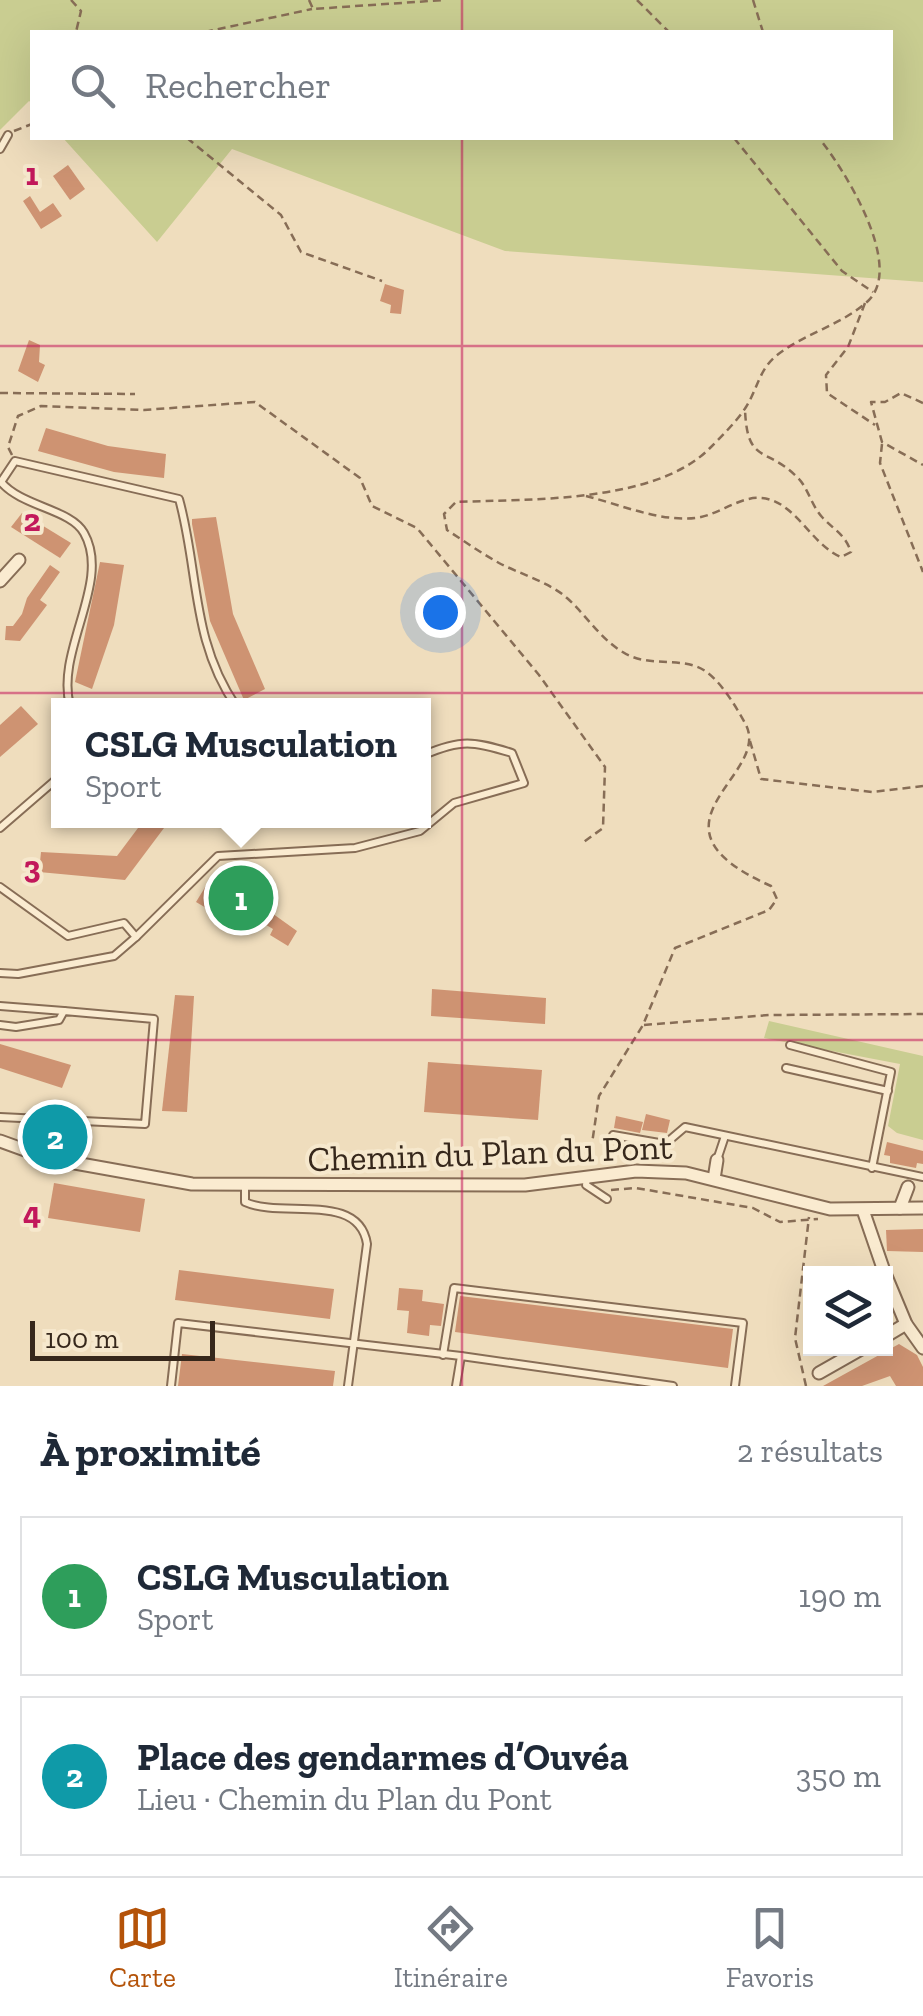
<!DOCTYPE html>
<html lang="fr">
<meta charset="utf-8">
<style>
body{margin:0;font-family:"Zilla Slab",serif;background:#f6f6f7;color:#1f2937}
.controls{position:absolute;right:30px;bottom:30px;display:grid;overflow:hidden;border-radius:0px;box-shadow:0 10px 40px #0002}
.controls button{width:90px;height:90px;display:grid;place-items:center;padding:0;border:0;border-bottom:2px solid #e0e1e3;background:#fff;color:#1f2937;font:50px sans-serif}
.scale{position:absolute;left:30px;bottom:25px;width:185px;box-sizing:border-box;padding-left:10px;border:5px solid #36271b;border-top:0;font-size:28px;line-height:35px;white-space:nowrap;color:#36271b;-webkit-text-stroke:8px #f6e8cd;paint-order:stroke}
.you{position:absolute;left:440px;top:612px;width:35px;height:35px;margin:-25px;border:8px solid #fff;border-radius:50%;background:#1a73e8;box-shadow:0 0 0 15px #1a73e833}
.badge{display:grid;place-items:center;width:65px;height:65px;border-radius:50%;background:#b45309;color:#fff;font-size:32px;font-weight:700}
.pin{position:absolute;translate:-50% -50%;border:5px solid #fff;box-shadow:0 2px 10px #0006}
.popup{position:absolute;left:51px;top:698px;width:380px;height:130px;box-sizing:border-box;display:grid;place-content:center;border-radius:0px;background:#fff;filter:drop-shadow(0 2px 8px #0005);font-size:32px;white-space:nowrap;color:#747a83}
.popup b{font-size:38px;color:#1f2937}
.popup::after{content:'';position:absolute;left:50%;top:100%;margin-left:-20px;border:20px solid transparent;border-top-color:#fff}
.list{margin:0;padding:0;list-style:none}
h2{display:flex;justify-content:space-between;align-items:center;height:130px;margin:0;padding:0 40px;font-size:42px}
h2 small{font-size:32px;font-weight:400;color:#747a83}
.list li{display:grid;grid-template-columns:65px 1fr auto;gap:30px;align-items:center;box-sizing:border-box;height:160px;margin:0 20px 20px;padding:0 20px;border:2px solid #e0e1e3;border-radius:0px}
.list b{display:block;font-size:38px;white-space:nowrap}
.list p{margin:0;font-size:32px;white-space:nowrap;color:#747a83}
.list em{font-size:32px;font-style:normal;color:#747a83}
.icon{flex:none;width:55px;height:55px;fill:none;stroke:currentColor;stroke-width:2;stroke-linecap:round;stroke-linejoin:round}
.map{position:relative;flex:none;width:923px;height:1386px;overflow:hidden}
.search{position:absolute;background:#fff;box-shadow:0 10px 40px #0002;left:30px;right:30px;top:30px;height:110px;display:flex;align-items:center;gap:25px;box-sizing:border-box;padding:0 35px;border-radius:0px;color:#747a83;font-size:38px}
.sheet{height:490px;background:#fff}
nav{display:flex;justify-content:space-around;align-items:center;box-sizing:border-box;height:140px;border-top:2px solid #e0e1e3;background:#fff;font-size:28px;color:#747a83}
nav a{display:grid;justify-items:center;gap:5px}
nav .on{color:#b45309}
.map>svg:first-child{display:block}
</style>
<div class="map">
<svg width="923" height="1386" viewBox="0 0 923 1386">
<rect width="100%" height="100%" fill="#efddbd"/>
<g fill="#c9cd91">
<path d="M0,0h923v282l-418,-31 -273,-102 -75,93 -94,-104h827v-106h-858v71l-3,-2 -29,29z"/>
<path d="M769,1021l154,35v84l-26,-7 -9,-7 12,-62 -136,-26z"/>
</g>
<g fill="#ce9372">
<path d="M68,165l17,24 -15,11 -17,-24z"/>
<path d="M30,196l10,16 13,-9 9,13 -21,13 -18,-28z"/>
<path d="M385,284l19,6 -3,24 -11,-1 1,-8 -11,-4z"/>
<path d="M29,340l11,5 -1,17 6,3 -7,17 -20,-11z"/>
<path d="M46,428l62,18 58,8 -2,24 -50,-6 -76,-21z"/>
<path d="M22,513l49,30 -11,15 -49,-31z"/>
<path d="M216,517l17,97 32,75 -21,11 -34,-79 -18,-97v-5z"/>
<path d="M100,562l24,3 -10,60 -22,64 -17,-7z"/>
<path d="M50,565l10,7 -20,28 7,5 -27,36 -15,-1 1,-14h7l9,-12 5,-16z"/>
<path d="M21,706l17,18 -38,33v-32z"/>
<path d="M144,820h26l-45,60 -86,-8 2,-20 76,4z"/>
<path d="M231,864l41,25 -10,17 35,25 -9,15 -18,-11 3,-6 -52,-31 -8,14 -17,-10 19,-31 9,5z"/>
<path d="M432,989l114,9 -1,26 -114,-8z"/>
<path d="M175,995l19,1 -7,116 -25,-1z"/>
<path d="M0,1044l71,21 -9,23 -62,-20z"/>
<path d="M428,1062l114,8 -4,50 -114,-8z"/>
<path d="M646,1114l24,6 -3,13 -25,-3z"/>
<path d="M616,1116l27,6 -3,11 -26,-5z"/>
<path d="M887,1142l36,9v13l-6,-1 -1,5 -26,-5v-7l-6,-1z"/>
<path d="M54,1183l91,16 -5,33 -92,-14z"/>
<path d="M923,1229v23l-36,-1 -1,-21z"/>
<path d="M179,1270l155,19 -4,30 -155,-19z"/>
<path d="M399,1288l24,2 -1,11 22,3 -3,22 -11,-1 -1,11 -22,-3 2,-22 -12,-1z"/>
<path d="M460,1296l273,33 -5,39 -273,-36z"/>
<path d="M899,1344l18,11 6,12v19h-27l-6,-10 -28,10h-39z"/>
<path d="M182,1354l153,17 -2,15h-155z"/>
</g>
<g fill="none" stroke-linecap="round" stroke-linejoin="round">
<g stroke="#876d56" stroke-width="10">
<g id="lane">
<path d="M0,149l8,-14"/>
<path d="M70,706c-15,-56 42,-124 14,-173 -13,-24 -62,-26 -83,-51l14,-21 164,38c20,72 12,142 57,207"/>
<path d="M0,828l59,-51"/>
<path d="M0,887l68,49 56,-13 12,14 -22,19 -96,18 -18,-1"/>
<path d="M136,937l82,-81 137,-8 65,-17 34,-28 70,-20 -12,-30c-39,-12 -51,-14 -88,2"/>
<path d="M0,1006l64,5"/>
<path d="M0,1025l16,2 43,-7 5,-9 90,8 -9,105 -145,-7"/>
<path d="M790,1045l101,27 -19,96"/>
<path d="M786,1068l102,23"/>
<path d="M613,1135l52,9 20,-17 238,50"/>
<path d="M717,1160l8,-24"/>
<path d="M587,1177l-1,8 21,14"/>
<path d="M245,1187v15c37,17 114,-11 122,42l-19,142"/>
<path d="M443,1355l11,-67 289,35 -8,63"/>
<path d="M461,1356l212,30"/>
<path d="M171,1386l7,-63 283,33 -5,30"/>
</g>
</g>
<g stroke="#876d56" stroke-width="15">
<g id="street">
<path d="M0,581l19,-21"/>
<path d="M0,1141l47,17 145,26 333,1 111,-14 50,2 144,36 93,-1"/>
<path d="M714,1179l3,-19"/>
<path d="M900,1208l8,-21"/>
<path d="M863,1210l22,64"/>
<path d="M886,1276l20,48 17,24"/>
<path d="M886,1336l20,-12"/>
<path d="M819,1373l44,-25"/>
</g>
</g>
<g stroke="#876d56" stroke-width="2.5" stroke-dasharray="8 5" stroke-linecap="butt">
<path d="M71,0l10,11 -5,21"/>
<path d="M309,0l4,9 131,-9"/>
<path d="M637,0l32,32"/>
<path d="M753,0l10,32"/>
<path d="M205,32l107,-23"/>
<path d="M14,131l18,-7"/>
<path d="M187,138l94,77 20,37 81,29"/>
<path d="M734,138l108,133 31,21"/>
<path d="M865,303l-17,44 -22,28 1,18 48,32"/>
<path d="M0,393l135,1"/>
<path d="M923,403l-22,-10 -16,9h-14l11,40 41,23"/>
<path d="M882,444l-2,19 43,109"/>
<path d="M12,455l-4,-8 10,-31 23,-10 103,4 111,-8 105,76 12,28 45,22 122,147 66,92 -2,61 -22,16"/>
<path d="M586,496c36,9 78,28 115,21 19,-4 41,-21 60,-19 34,2 50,47 80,59l10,-5c-6,-18 -17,-22 -29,-35 -11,-12 -14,-30 -25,-40 -31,-31 -50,-12 -52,-68"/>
<path d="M750,741l11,38 111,13 51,-6"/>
<path d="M644,1025l125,-10 154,-1"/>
<path d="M589,1164l10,-68 44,-71 32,-77 94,-38 8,-11 -6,-13c-140,-62 4,-111 -26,-163 -10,-18 -29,-51 -50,-57 -25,-8 -50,1 -74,-15 -22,-14 -35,-36 -54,-53 -18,-16 -47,-24 -68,-35 -18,-10 -35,-22 -52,-33l-3,-16 12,-12c74,-3 200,1 254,-54 12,-12 27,-27 36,-41 11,-17 13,-37 30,-51 27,-22 66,-31 92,-55 37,-35 -24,-132 -49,-163"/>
<path d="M611,1190l25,-2 117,20 27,14 38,-3"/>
<path d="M806,1386l-11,-48 14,-121"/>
</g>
<use href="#lane" stroke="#faebd0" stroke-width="6"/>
<use href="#street" stroke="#faebd0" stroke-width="11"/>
</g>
<path fill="none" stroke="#c2185b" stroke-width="2.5" stroke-opacity="0.55" d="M462,0v32M462,138v1248M0,346h923M0,693h923M0,1040h923"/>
<g text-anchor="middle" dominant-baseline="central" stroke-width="8" stroke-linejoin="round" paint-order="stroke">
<g font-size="35" fill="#36271b" stroke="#f6e8cd">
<text transform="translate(490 1153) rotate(-2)">Chemin du Plan du Pont</text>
</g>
</g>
<g font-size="32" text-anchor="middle" font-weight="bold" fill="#c2185b" stroke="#f6e8cd" stroke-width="8" stroke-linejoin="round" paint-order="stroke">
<text x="32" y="185">1</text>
<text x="32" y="531">2</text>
<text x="32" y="878">3</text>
<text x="32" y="1224">4</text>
</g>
</svg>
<div class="controls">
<button><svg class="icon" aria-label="layers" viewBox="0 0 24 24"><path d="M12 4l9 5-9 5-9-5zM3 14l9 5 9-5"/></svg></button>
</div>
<div class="scale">100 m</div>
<div class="you"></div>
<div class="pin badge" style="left:241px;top:898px;background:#2e9e5b">1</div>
<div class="popup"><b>CSLG Musculation</b>Sport</div>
<div class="pin badge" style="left:55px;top:1137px;background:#0f9aa8">2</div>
<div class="search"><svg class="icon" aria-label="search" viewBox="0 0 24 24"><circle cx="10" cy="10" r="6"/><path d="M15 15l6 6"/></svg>Rechercher</div>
</div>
<section class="sheet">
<h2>À proximité<small>2 résultats</small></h2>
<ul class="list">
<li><span class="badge" style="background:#2e9e5b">1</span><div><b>CSLG Musculation</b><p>Sport</p></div><em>190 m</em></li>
<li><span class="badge" style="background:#0f9aa8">2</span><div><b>Place des gendarmes d’Ouvéa</b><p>Lieu · Chemin du Plan du Pont</p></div><em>350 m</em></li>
</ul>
</section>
<nav>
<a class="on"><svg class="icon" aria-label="map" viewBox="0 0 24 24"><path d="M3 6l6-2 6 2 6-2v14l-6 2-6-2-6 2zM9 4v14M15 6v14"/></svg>Carte</a>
<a><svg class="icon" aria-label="directions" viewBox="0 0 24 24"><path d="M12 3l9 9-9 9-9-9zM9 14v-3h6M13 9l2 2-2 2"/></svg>Itinéraire</a>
<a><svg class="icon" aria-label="saved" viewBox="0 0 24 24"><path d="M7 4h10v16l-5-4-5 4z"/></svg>Favoris</a>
</nav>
